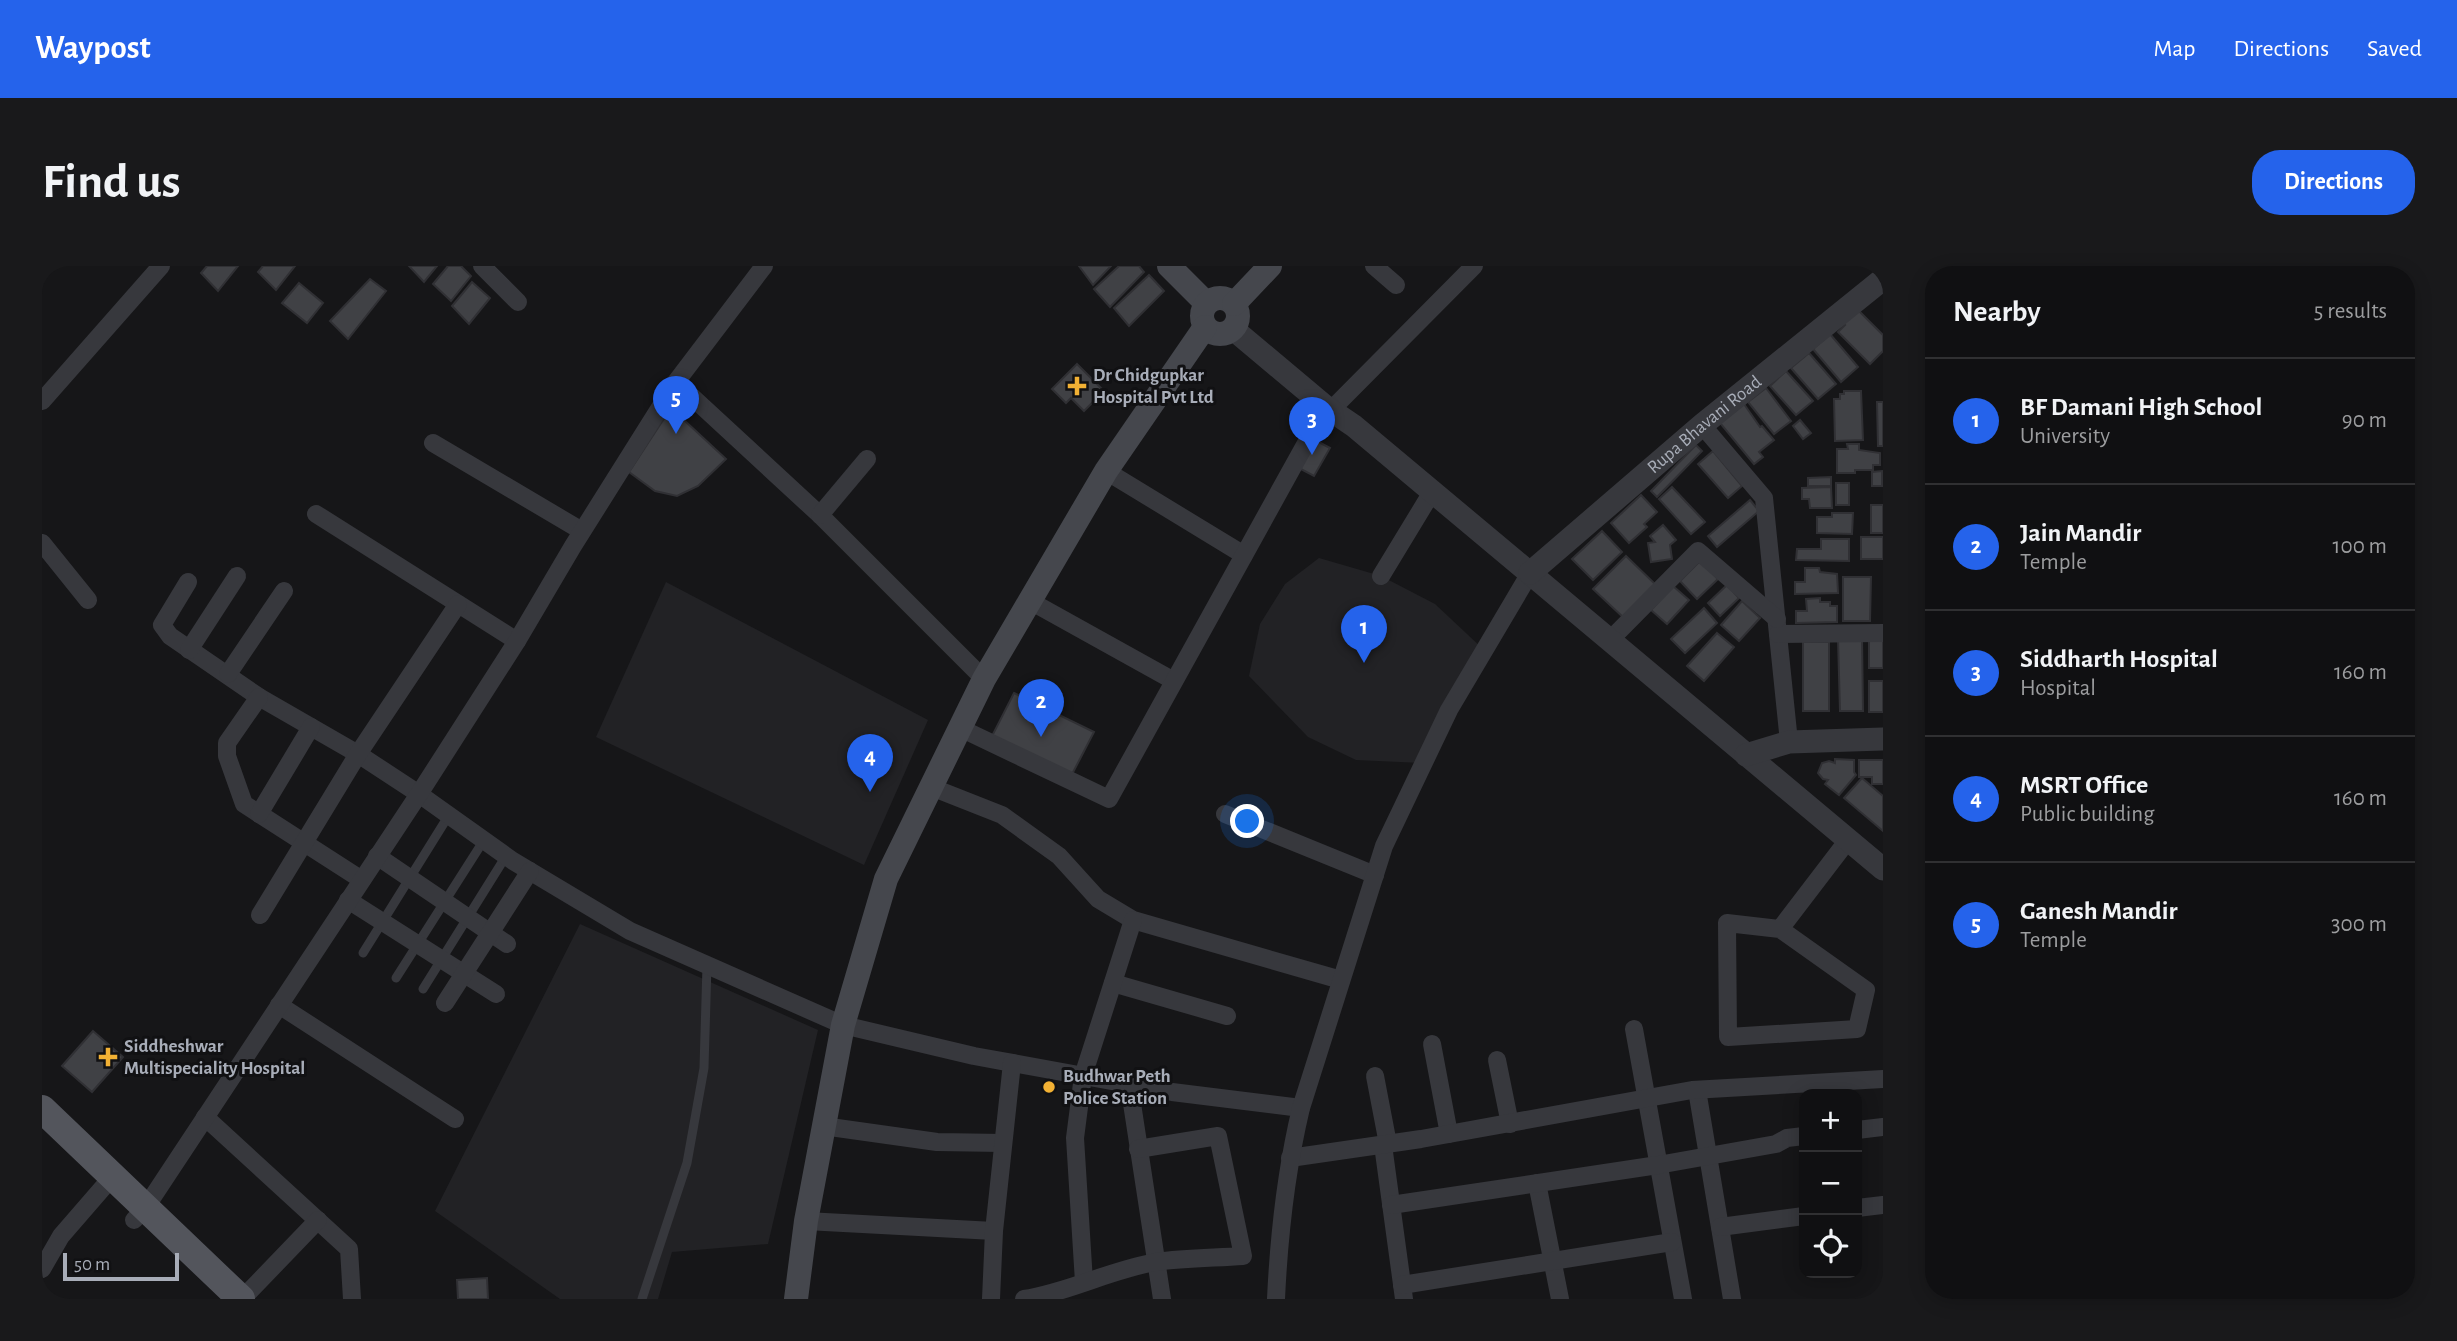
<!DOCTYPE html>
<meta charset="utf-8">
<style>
body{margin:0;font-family:"Alegreya Sans",sans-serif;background:#19191b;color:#f1f3f6}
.controls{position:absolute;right:21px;bottom:21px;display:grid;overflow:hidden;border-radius:14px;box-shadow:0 4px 18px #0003}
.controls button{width:63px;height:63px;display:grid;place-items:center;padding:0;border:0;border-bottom:2px solid #303032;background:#101012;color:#f1f3f6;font:35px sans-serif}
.scale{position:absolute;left:21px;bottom:18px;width:116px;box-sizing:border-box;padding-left:7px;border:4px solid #a8adb8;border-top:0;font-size:19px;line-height:24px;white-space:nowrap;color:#a8adb8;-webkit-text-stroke:5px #111113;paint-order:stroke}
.you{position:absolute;left:1206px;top:556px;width:24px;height:24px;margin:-18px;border:5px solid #fff;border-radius:50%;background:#1a73e8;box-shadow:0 0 0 10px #1a73e833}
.badge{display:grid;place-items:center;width:46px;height:46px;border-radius:50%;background:#2563eb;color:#fff;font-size:23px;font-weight:700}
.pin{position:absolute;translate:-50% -58px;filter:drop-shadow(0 2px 4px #0008)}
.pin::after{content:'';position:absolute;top:37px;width:24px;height:21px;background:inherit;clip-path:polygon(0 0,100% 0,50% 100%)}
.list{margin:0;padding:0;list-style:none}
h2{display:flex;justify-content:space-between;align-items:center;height:91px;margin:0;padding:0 28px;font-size:30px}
h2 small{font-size:23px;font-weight:400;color:#9c9d9f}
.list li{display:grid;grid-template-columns:46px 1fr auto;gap:21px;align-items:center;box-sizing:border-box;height:126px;padding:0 28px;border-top:2px solid #303032}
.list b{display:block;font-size:26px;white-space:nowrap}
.list p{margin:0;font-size:23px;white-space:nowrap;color:#9c9d9f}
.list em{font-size:23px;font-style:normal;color:#9c9d9f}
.icon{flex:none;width:38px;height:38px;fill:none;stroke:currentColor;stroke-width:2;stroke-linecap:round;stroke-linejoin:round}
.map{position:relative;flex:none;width:1841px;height:1033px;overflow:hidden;border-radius:28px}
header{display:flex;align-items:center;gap:42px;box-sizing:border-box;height:98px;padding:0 35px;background:#2563eb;color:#fff}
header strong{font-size:33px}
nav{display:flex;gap:38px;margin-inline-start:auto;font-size:24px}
.intro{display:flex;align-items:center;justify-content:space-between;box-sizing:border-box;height:168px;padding:0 42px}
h1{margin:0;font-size:49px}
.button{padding:18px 32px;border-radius:28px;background:#2563eb;color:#fff;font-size:24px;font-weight:700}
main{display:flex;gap:42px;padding:0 42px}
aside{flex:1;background:#101012;border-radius:28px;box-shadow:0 4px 18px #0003}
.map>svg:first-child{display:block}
</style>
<header>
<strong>Waypost</strong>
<nav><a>Map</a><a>Directions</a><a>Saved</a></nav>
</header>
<div class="intro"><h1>Find us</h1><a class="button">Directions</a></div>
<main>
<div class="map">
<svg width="1841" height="1033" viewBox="0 0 1841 1033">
<rect width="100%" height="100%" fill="#161618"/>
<g fill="#222225">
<path d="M1277,292l62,18 54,28 48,45 -61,114 -66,-3 -48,-23 -59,-61 11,-52 25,-40z"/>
<path d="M624,316l262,138 -64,145 -268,-128z"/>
<path d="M538,658l238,106 -50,214 -96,8 -14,47h-98l-125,-88z"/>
</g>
<g fill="#404145" stroke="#303034" stroke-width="2">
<path d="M165,0h31l-20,25 -17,-18z"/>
<path d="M221,0h32l-19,24 -18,-18z"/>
<path d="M367,0h28l-13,16z"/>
<path d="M406,0h13l10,10 -20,25 -18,-17z"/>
<path d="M1037,0h32l-18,19z"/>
<path d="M1077,0h20l5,6 -34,35 -16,-18z"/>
<path d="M1107,9l15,16 -35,35 -15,-18z"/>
<path d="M328,13l16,12 -38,48 -18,-18z"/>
<path d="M430,16l18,16 -21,26 -17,-18z"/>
<path d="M257,17l24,20 -16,20 -25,-20z"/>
<path d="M1817,45l24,24v16l-13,13 -32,-32 7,-7 -2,-2z"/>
<path d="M1788,68l28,33 -17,15 -28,-33z"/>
<path d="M1767,87l27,31 -18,15 -27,-31z"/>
<path d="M1035,98l27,27 -20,20 -13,-13 -5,5 -14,-14z"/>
<path d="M1744,105l27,30 -17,14 -26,-29z"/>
<path d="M1724,122l25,33 -17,13 -26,-32z"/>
<path d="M1802,125h17l2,49 -28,1 -1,-42h6v-5h4z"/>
<path d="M1835,136h6v44h-5z"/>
<path d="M1702,138l16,23 2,-1 12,14 -15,12 4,5 -9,7 -34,-41z"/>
<path d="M629,142l55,51 -28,27 -21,10 -22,-5 -26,-19z"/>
<path d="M1758,154l11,13 -8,6 -10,-13z"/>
<path d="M1271,173l17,9 -16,28 -17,-9z"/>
<path d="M1805,178h12v6l21,3v12h-7v5h-18v3h-18v-24h11z"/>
<path d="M1654,179l6,6 -45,46 -6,-6z"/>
<path d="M1671,185l29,35 -14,12 -30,-34z"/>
<path d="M1840,205v15h-10v-14z"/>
<path d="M1789,211v9h-23v-8z"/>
<rect x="1794" y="217" width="13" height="22"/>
<path d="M1630,221l33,35 -14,12 -32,-35z"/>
<path d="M1789,221l1,21h-22l-1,-9h-7v-11z"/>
<path d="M1599,229l16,17 -13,12 3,3 -18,16 -18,-20z"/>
<path d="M1708,234l9,11 -42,36 -9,-11z"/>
<rect x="1829" y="239" width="12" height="28"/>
<path d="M1790,247h21l-1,21 -35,-1v-16h15z"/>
<path d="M1621,259l13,15 -6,5 2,14 -21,3 -3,-19 7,-1 -5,-6z"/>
<path d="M1560,265l20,21 -29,28 -21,-21z"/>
<rect x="1819" y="271" width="22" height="22"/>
<path d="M1779,273h28v22l-53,-1 1,-11h24z"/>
<path d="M1584,290l30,29 -32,33 -31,-29z"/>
<path d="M1658,295l18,18 -21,20 -17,-18z"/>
<path d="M1763,302h14l1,4 17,2 1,19 -43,1v-12h10z"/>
<path d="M1801,311h28l-1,44h-27z"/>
<path d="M1685,319l12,13 -19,18 -12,-13z"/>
<path d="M1631,320l16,14 -22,24 -16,-14z"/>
<path d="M1778,332v4h10v4h7v16l-41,1v-12h11l-1,-12z"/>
<path d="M1700,335l18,17 -21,23 -18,-16z"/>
<path d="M1662,342l13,15 -32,30 -14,-14z"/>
<path d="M1675,367l17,14 -30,34 -17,-15z"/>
<path d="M1820,372l1,73h-23l-2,-72z"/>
<rect x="1827" y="372" width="14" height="30"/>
<rect x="1761" y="376" width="26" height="69"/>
<rect x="1827" y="415" width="14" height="31"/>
<path d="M972,427l80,39 -25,48 -80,-38z"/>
<path d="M1793,493l19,1v12l2,3 -17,20 -14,-11 3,-4 -5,-1 -5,-6 4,-10 7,-2 6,2z"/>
<path d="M1817,494h24v24h-11v-7h-13z"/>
<path d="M1820,512l21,18v35l-39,-33z"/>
<path d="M51,765l30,26 -31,35 -30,-26z"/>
<path d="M445,1012l1,21h-30l-1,-19z"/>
</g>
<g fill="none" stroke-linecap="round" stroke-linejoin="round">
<g stroke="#37383d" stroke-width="9">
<path d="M321,687l86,-138"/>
<path d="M354,712l88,-138"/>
<path d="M381,723l83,-133"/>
<path d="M600,1033l45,-136 17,-95 3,-103"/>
</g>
<g stroke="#37383d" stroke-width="18">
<path d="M440,0l36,36"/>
<path d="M1332,0l22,19"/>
<path d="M634,116l144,133 164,164"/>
<path d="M0,135l119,-135"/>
<path d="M1289,144l143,-144"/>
<path d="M1660,159l62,73 25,244"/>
<path d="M391,177l149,88"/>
<path d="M1064,205l138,84"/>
<path d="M274,248l201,127"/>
<path d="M778,249l47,-56"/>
<path d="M0,277l46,57"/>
<path d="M1339,310l51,-84"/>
<path d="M146,316l-26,43 8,11 89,61 99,57 61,40 94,67 117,70 213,94 131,31 198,36 129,16"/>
<path d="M988,335l144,80"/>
<path d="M1736,368l105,-1"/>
<path d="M1568,374l88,-89 79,68"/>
<path d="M147,384l48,-74"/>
<path d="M186,408l56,-83"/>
<path d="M217,431l-32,46v13l17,48 118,76"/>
<path d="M918,462l149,71 217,-392"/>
<path d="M889,521l71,28 57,41 39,43 35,21 208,60"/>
<path d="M217,548l52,-87"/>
<path d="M1183,548l150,61"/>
<path d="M335,590l130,88"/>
<path d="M306,634l148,94"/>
<path d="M218,649l98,-161 100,-150"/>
<path d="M1738,663l-53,-6 1,114 129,-8 9,-39 -86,-61 68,-89"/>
<path d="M1071,717l114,33"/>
<path d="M403,737l85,-132"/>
<path d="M237,739l176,114"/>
<path d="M1592,763l49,270"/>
<path d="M1390,778l17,90"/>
<path d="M1455,794l13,64"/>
<path d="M1333,810l13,68"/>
<path d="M1087,818l33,215"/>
<path d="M1655,824l35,209"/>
<path d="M163,851l144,132 3,50"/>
<path d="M781,860l114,16 66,1"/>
<path d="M1815,864l26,-3"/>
<path d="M1341,879l21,154"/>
<path d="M1248,892l131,-19 271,-49 191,-11"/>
<path d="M1495,917l23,116"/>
<path d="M1349,939l267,-40 118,-21 11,-6 17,-2"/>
<path d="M1815,942l26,-3"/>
<path d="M92,954l12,-13 273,-413 98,-153 56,-95 103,-164 88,-116"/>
<path d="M764,955l188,10"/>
<path d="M1678,961l84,-11"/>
<path d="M0,1003l19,-33 52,-60"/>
<path d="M1042,1016l-9,-144 8,-62 50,-156"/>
<path d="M1360,1019l270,-43"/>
<path d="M200,1033l76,-79"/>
<path d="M949,1033l3,-68 18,-168"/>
<path d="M982,1033c45,-7 86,-29 132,-37 28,-4 58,-4 87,-6l-25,-120 -80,13"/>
<path d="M1234,1033c3,-65 10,-128 25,-191l83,-262 65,-136 81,-137"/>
</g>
<g stroke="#37383d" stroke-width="23">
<path d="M1191,63l93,78 28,19 529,443"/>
<path id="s1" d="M1488,307l172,-148 181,-146"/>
<path d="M1704,489l43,-13 94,-3"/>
</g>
<g stroke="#45474d" stroke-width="24">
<path d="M1127,0l37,37"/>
<circle cx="1178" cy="50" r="18"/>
<path d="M1192,38l36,-38"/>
<path d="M754,1033l10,-78 37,-196 43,-146 98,-200 122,-208 99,-144"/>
</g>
<path stroke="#53555c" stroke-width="28" d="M0,843l199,190"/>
</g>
<g fill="#f2b134" stroke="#111113" stroke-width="2.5">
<path d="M1031.5 109.5h7v7h7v7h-7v7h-7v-7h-7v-7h7z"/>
<path d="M62.5 780.5h7v7h7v7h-7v7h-7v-7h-7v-7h7z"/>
<circle cx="1007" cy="821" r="7"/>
</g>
<g text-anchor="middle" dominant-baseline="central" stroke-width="6" stroke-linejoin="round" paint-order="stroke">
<g font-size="19" font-weight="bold" fill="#a8adb8" stroke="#111113" text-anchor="start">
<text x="1051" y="109">Dr Chidgupkar<tspan x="1051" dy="22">Hospital Pvt Ltd</tspan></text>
<text x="82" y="780">Siddheshwar<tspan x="82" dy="22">Multispeciality Hospital</tspan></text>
<text x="1021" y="810">Budhwar Peth<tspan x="1021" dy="22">Police Station</tspan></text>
</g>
<g font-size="19" fill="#a8adb8" stroke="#111113">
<text stroke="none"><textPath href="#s1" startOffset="229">Rupa Bhavani Road</textPath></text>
</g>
</g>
</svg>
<div class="controls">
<button>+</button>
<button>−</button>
<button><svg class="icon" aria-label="locate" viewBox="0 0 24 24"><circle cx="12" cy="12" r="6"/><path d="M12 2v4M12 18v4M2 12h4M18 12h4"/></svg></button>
</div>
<div class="scale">50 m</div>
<div class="you"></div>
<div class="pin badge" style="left:1322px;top:397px">1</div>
<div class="pin badge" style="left:999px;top:471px">2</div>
<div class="pin badge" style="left:1270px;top:189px">3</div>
<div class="pin badge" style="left:828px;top:526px">4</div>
<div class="pin badge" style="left:634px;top:168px">5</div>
</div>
<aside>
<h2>Nearby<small>5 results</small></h2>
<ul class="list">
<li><span class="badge">1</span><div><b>BF Damani High School</b><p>University</p></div><em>90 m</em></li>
<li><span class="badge">2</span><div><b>Jain Mandir</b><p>Temple</p></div><em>100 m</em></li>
<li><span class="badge">3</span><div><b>Siddharth Hospital</b><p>Hospital</p></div><em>160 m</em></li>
<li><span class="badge">4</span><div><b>MSRT Office</b><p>Public building</p></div><em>160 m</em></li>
<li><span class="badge">5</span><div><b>Ganesh Mandir</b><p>Temple</p></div><em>300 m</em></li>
</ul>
</aside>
</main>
